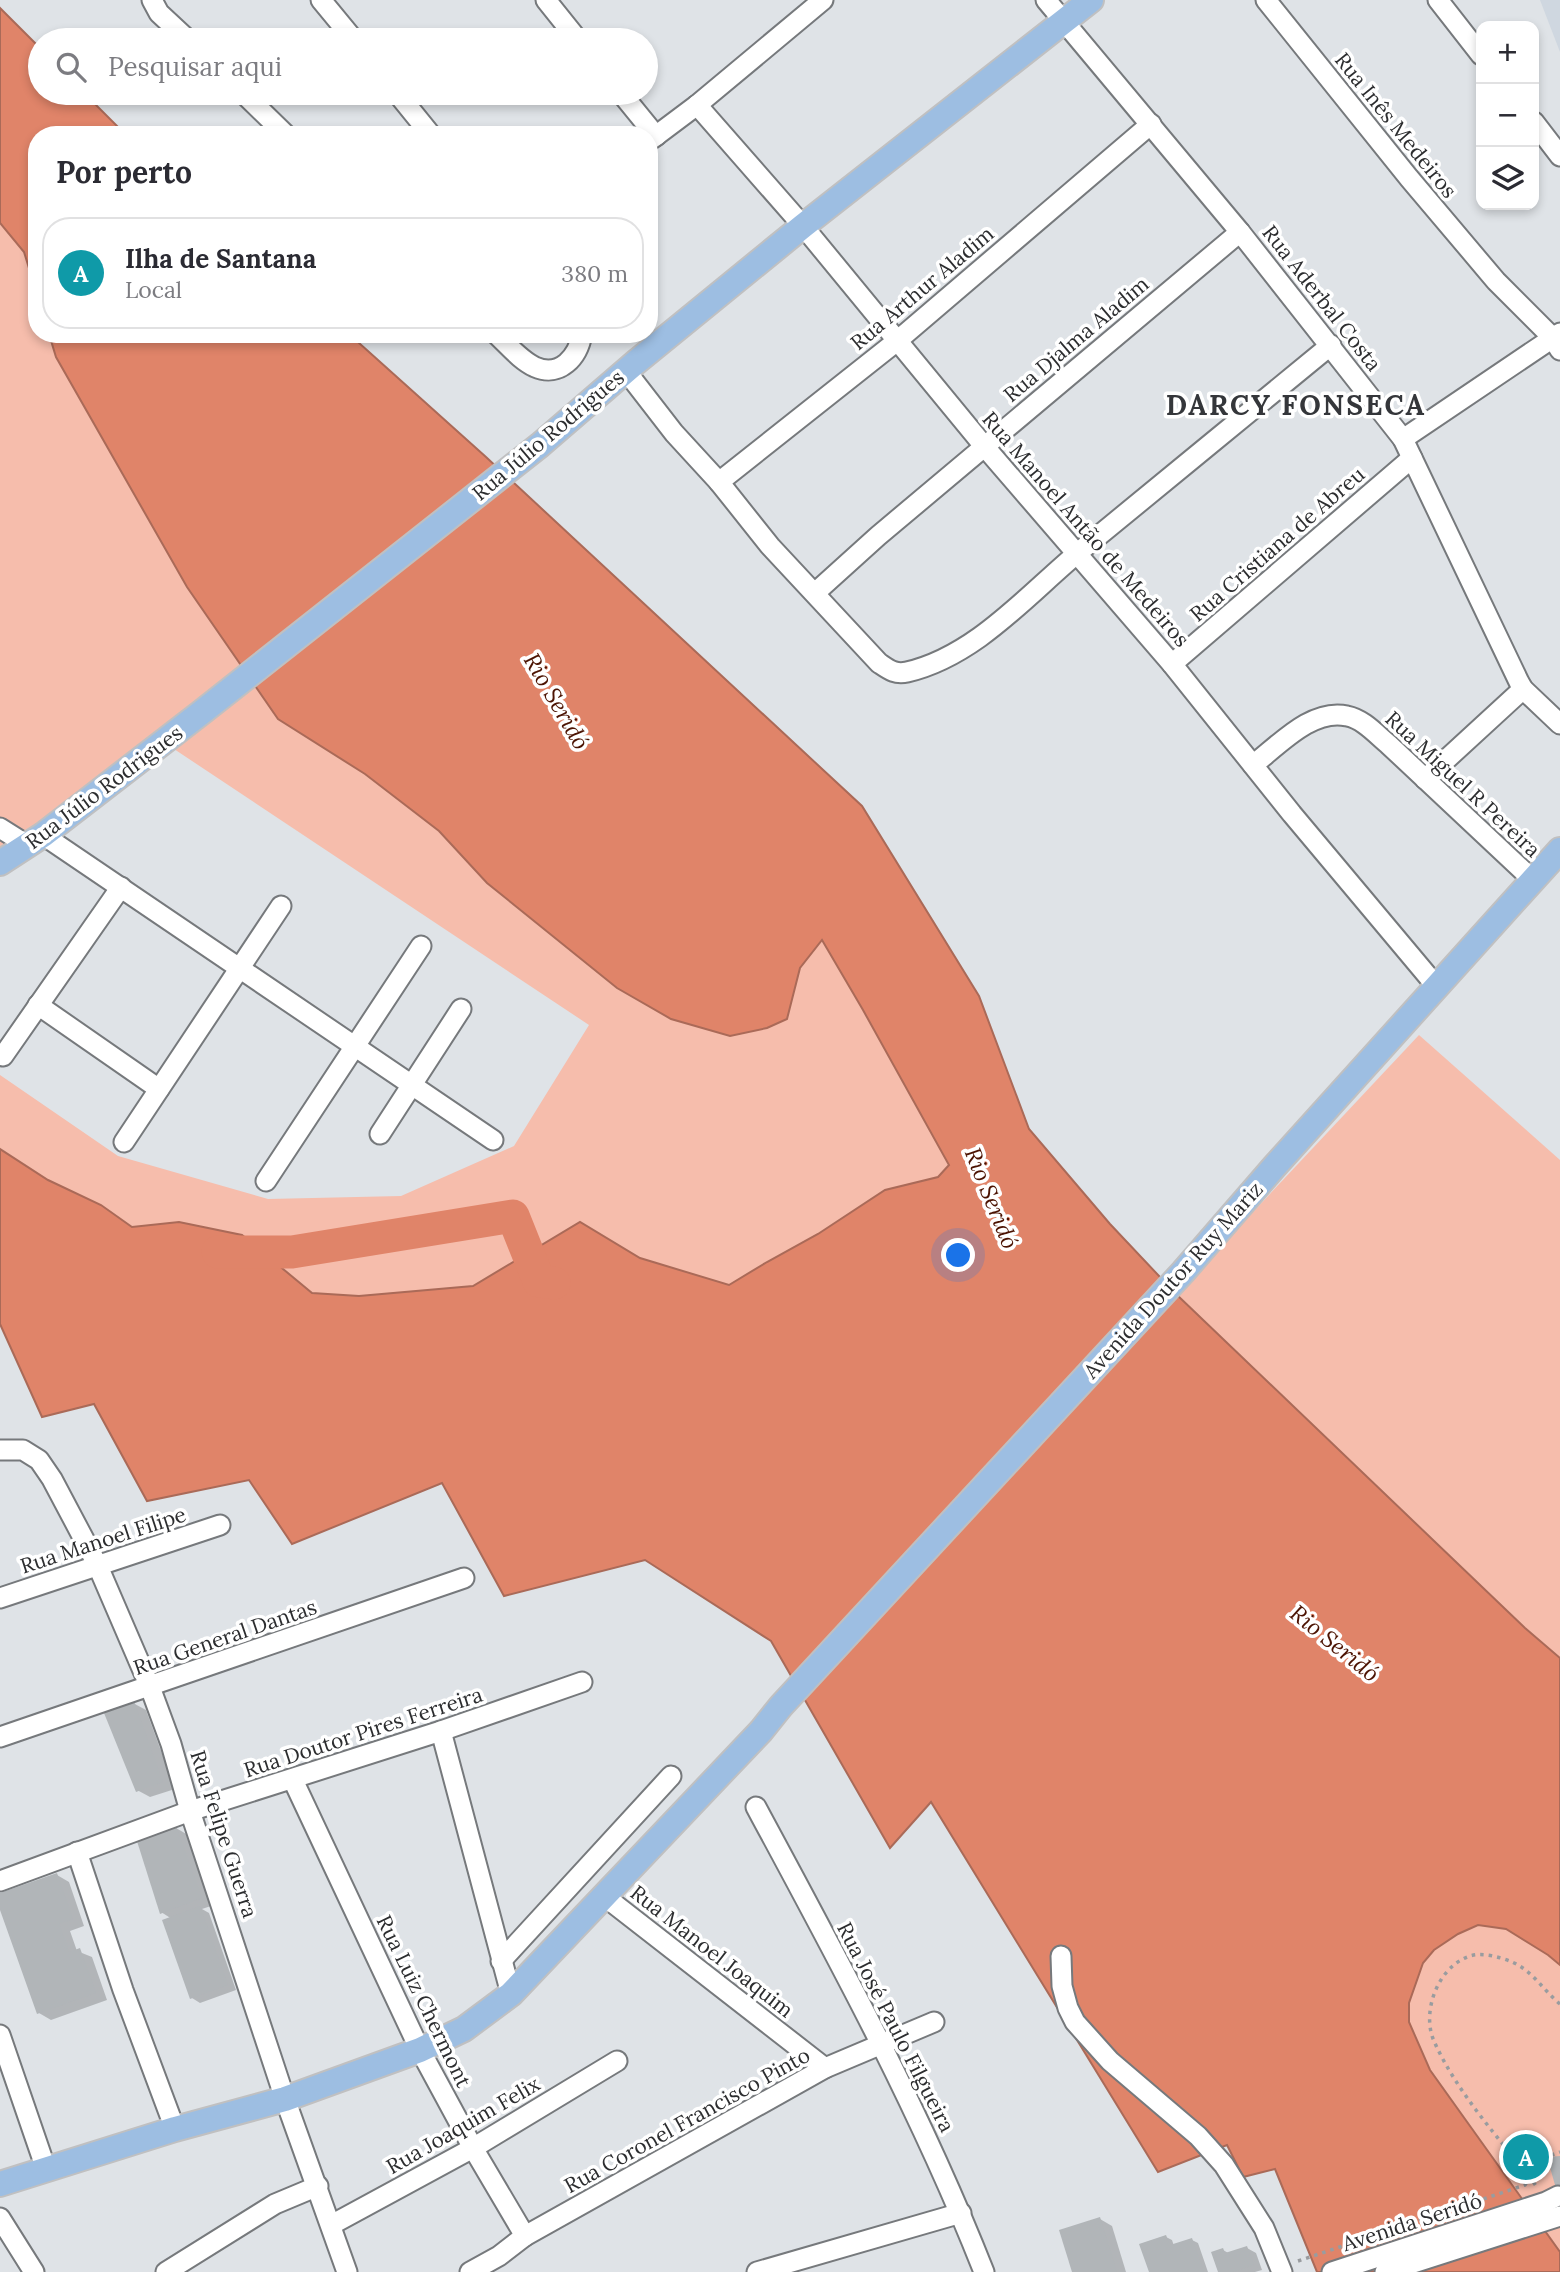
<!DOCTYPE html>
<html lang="pt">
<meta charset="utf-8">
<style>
body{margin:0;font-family:Lora,serif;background:#f7f7f7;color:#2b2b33}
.controls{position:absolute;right:21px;top:21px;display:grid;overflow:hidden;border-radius:14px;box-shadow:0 4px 10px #0003}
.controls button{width:63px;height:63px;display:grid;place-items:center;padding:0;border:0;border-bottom:2px solid #e1e1e2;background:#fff;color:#2b2b33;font:35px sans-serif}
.you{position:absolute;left:959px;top:1256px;width:24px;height:24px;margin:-18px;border:5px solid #fff;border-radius:50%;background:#1a73e8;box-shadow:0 0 0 10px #1a73e833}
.badge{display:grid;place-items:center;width:46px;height:46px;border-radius:50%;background:#a33b1c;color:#fff;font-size:23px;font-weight:700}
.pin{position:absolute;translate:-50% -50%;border:4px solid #fff;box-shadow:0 2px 7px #0006}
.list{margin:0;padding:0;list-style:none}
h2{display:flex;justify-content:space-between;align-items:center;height:91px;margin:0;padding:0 28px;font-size:30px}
h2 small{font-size:23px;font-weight:400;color:#7c7c81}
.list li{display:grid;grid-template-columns:46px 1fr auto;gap:21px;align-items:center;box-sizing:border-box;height:112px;margin:0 14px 14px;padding:0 14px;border:2px solid #e1e1e2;border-radius:28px}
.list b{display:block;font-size:26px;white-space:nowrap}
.list p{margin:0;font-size:23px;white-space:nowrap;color:#7c7c81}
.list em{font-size:23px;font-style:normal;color:#7c7c81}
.icon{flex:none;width:38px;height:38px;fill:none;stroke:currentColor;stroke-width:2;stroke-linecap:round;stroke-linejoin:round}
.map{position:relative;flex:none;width:1560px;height:2272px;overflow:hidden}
.search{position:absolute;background:#fff;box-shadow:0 4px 10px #0003;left:28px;top:28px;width:630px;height:77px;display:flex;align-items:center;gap:18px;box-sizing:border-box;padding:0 24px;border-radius:38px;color:#7c7c81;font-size:26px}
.panel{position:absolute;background:#fff;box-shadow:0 4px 10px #0003;left:28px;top:126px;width:630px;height:217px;border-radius:28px}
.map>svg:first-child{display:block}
</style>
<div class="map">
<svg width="1560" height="2272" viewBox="0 0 1560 2272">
<rect width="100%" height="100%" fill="#dfe3e7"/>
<path fill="#cfd7e0" d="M1540,0h20v52z"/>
<g fill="#f6bdac">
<path d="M0,223l24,29 13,42v40h12l7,23 131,230 178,187 74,57 48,52 280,145 20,-9 13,-51 22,-28 41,70 86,155 -11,12 -53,13 -67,44 -51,28 -38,23 -89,-27 -60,-36 -107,64 -114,10 -47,-2 -70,-59 -63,-13 -46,5 -32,-22 -53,-25 -48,-32v-73l118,81 150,43 133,-3 113,-50 75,-121 -418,-278 -171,123z"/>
<path d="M1419,1035l141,125v498l-35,-30 -349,-334z"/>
<path d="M1478,1925l28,4 42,26 12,10v287l-130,-182 -21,-48v-19l14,-40 11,-13 24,-16z"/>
</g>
<g fill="#e08469" stroke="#aa6a58" stroke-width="2">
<path d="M0,8l40,40v45h44l42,42h-89v159l-13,-42 -24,-29z"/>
<path d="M49,334h300l137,123 376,349 117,190 50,133 81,95 66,70 349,334 35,30v307l-12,-10 -42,-26 -28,-4 -20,9 -24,16 -11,13 -14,40v19l21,48 130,182v20h-243l-42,-103 -32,8 -16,-32 -69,27 -227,-370 -41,46 -119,-207 -126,-81 -141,36 -62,-113 -150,61 -43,-64 -102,21 -53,-97 -52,13 -42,-93v-175l48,31 53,25 31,22 47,-5 63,13 70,58 47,3 114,-10 107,-64 60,36 89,27 38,-23 51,-28 67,-44 53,-13 11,-12 -86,-155 -41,-70 -22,28 -13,51 -20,9 -37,8 -59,-17 -54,-31 -130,-105 -48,-52 -74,-57 -87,-55 -91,-132 -131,-230z"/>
</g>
<g fill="#0003">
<path d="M133,1703l13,7 29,79 -25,8 -13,-7z"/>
<path d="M176,1828l12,7 26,70 -12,4 7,4 27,77 -36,13 -8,-5 -20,-79 -11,-7z"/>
<path d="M57,1875l12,7 15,44 -14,5 7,20 15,6 15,43 -56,20 -12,-7 -39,-108v-10z"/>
<path d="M1100,2219l12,7 14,46h-53z"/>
<path d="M1166,2237l6,3 2,6 18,-6 6,3 10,29h-57z"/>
<path d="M1247,2248l9,5 6,17 -7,2h-35l3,-22 7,4z"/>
</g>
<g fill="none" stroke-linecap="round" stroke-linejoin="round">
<path stroke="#e08469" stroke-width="33" d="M218,1252h74l221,-36 26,65 15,2"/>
</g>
<g fill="#b1b5b8">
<path d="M134,1701l29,81 -27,10 -32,-79z"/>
<path d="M176,1826l26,72 -42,16 -24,-76z"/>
<path d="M57,1873l16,46 -14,5 10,28 11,-4 16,45 -59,21 -37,-104v-17z"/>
<path d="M200,1906l28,79 -38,14 -28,-79z"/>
<path d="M1560,2156v43h-1l-12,-42z"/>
<path d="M1100,2217l17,55h-45l-13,-42z"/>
<path d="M1166,2235l4,10 22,-7 12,34h-55l-10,-28z"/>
<path d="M1247,2246l7,19 -21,7h-15l-7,-20 12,-4 2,5z"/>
</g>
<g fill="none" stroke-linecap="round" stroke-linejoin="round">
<g stroke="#76797c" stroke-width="23">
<g id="minor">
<path d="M152,0l7,13 29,27"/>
<path d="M321,0l33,40"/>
<path d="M546,0l32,40"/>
<path d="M1046,0l194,232 163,207 116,243 4,7 37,35"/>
<path d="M1266,0l143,178 87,103 56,56 8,13"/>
<path d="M1438,0l43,55"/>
<path d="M243,93l43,42"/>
<path d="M397,93l34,42"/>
<path d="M621,93l35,43"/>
<path d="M697,105l106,121 181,220 188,218 120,150 145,173"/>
<path d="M1534,122l26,34"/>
<path d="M649,141l48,-36 126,-105"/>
<path d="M496,334c12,11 24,26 39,33 25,11 43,-10 47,-33"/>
<path d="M626,371l48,62 45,49 51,64 109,117c9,6 16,12 28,9 69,-16 121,-78 173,-121 84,-69 167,-137 251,-206"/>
<path d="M1403,439l157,-106"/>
<path d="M719,482l178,-141 254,-217"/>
<path d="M816,592l62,-56 362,-304"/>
<path d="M1172,664l240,-206"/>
<path d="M1253,765c26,-20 59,-57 94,-49 16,3 29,18 41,28l145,136"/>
<path d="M1425,779l98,-90"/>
<path d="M0,828l27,17"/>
<path d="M43,835l450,305"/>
<path d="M38,1005l121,84"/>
<path d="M3,1056l118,-169"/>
<path d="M380,1134l81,-125"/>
<path d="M124,1142l157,-236"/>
<path d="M266,1181l155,-235"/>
<path d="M0,1450h23l16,10 13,19 45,85 53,123 21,57 19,67 95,288 62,173"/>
<path d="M0,1598l220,-73"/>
<path d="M441,1731l70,263"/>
<path d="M0,1737l464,-159"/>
<path d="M293,1780l127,270 53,98 52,88"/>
<path d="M756,1807c82,152 165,305 228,465"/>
<path d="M77,1852l46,138 52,139"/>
<path d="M0,1881l190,-70 251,-80 141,-49"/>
<path d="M604,1896l221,172"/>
<path d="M1061,1956l1,30 6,22 7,14 35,39 88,75 26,29 40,63 18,44"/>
<path d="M501,1961l170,-185"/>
<path d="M0,2035l46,134"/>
<path d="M0,2218l34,54"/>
<path d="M331,2225l142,-77 144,-87"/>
<path d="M166,2272l109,-68 43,-18"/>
<path d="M470,2272l29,-16 26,-20 300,-168 109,-46"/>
<path d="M757,2272l204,-59"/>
<path d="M1332,2272l214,-70 12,-6"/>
<path d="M1385,2272l175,-56"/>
</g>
</g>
<g stroke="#c0c0c1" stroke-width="28">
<g id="major">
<path d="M0,863l43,-28 159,-123 338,-267 95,-82 168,-137 288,-226"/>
<path d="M0,2184l175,-55 110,-30 135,-49 44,-21 47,-35 250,-263 20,-25 402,-434 91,-105 286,-317"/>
</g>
</g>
<g stroke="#999c9f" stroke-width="3.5" stroke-dasharray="3.5 5" stroke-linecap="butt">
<path d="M1560,2004c-17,-14 -27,-33 -48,-42 -12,-5 -30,-10 -42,-6 -32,10 -49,56 -36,85 21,48 63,96 96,136l13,-19 17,-6"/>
<path d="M1298,2261l227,-76 5,-8 6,9"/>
</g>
<use href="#minor" stroke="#fff" stroke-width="19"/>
<use href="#major" stroke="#9dbee2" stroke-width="24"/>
</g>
<g text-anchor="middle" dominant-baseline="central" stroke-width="7" stroke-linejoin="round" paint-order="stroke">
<g font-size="21" fill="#2c2d2f" stroke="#fff">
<text transform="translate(1396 125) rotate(51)">Rua Inês Medeiros</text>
<text transform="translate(922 288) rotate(-40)">Rua Arthur Aladim</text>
<text transform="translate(1322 298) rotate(52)">Rua Aderbal Costa</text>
<text transform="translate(1076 339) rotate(-40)">Rua Djalma Aladim</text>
<text transform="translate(548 435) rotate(-40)">Rua Júlio Rodrigues</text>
<text transform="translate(1086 529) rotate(49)">Rua Manoel Antão de Medeiros</text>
<text transform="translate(1277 544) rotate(-41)">Rua Cristiana de Abreu</text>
<text transform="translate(1463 784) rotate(43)">Rua Miguel R Pereira</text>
<text transform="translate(104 787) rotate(-37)">Rua Júlio Rodrigues</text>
<text transform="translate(1173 1280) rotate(-48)">Avenida Doutor Ruy Mariz</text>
<text transform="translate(103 1540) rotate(-18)">Rua Manoel Filipe</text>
<text transform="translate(225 1637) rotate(-19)">Rua General Dantas</text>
<text transform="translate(363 1732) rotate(-18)">Rua Doutor Pires Ferreira</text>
<text transform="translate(224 1834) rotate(72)">Rua Felipe Guerra</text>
<text transform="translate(712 1951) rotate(38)">Rua Manoel Joaquim</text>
<text transform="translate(424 2001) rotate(64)">Rua Luiz Chermont</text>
<text transform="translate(896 2027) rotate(63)">Rua José Paulo Filgueira</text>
<text transform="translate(687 2120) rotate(-29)">Rua Coronel Francisco Pinto</text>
<text transform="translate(463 2125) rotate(-30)">Rua Joaquim Felix</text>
<text transform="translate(1412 2222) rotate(-18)">Avenida Seridó</text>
</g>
<g font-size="23" font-style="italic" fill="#4c1302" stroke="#fff">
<text transform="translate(557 701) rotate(60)">Rio Seridó</text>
<text transform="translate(992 1198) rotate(68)">Rio Seridó</text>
<text transform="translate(1335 1643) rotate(39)">Rio Seridó</text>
</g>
<g font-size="28" font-weight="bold" letter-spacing="2" fill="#34363a" stroke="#fff">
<text x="1296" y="405">DARCY FONSECA</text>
</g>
</g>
</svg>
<div class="controls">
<button>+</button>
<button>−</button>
<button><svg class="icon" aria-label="layers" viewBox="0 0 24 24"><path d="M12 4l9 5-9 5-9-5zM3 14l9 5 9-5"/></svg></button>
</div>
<div class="you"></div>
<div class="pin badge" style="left:1526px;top:2157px;background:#0f9aa8">A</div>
<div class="search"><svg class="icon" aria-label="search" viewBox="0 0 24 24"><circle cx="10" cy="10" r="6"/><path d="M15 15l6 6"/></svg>Pesquisar aqui</div>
<section class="panel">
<h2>Por perto<small></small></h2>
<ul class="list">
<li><span class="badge" style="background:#0f9aa8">A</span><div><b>Ilha de Santana</b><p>Local</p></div><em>380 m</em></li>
</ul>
</section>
</div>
